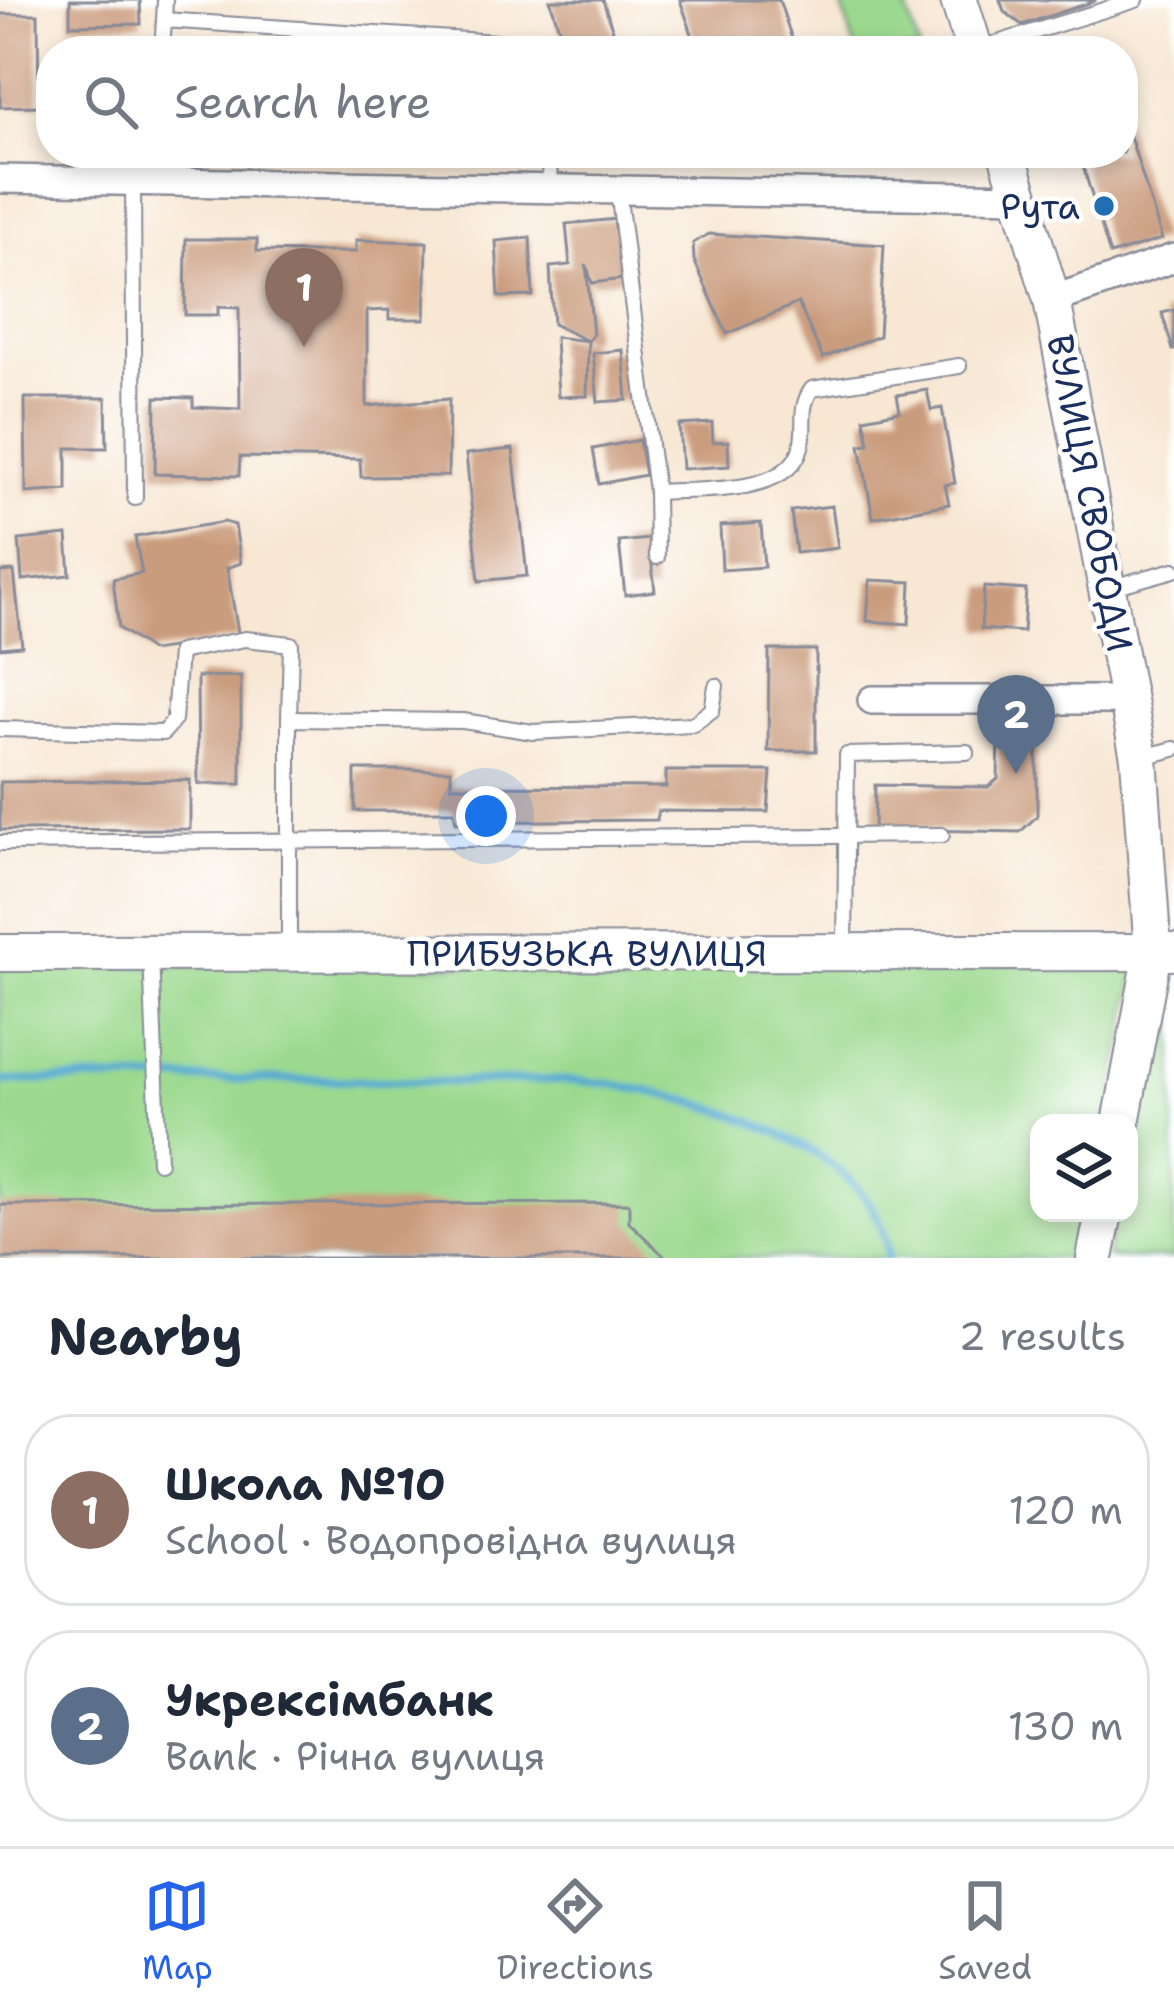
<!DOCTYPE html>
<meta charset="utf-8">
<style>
body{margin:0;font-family:"Shantell Sans",sans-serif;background:#f6f6f7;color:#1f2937}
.controls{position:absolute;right:36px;bottom:36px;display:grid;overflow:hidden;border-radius:24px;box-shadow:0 6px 18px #0003}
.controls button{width:108px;height:108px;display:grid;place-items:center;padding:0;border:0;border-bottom:3px solid #e0e1e3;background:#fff;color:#1f2937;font:60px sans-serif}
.you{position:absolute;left:486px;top:816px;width:42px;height:42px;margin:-30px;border:9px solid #fff;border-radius:50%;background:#1a73e8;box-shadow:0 0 0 18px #1a73e833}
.badge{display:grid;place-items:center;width:78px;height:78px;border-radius:50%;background:#2563eb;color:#fff;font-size:39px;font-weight:700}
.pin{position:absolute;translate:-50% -99px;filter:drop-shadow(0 3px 6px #0008)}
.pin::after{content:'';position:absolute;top:63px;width:42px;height:36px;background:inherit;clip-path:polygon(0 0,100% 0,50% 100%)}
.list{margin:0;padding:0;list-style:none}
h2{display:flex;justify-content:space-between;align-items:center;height:156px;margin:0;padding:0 48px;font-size:51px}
h2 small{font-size:39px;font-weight:400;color:#747a83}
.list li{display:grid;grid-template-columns:78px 1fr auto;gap:36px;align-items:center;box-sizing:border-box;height:192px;margin:0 24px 24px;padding:0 24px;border:3px solid #e0e1e3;border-radius:48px}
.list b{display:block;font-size:45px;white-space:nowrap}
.list p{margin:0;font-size:39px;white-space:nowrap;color:#747a83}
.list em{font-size:39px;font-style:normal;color:#747a83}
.icon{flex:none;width:66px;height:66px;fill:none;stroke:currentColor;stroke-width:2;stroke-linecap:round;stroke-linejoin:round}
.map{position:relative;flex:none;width:1174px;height:1258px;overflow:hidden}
.search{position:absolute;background:#fff;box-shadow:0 6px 18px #0003;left:36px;right:36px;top:36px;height:132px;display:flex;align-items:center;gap:30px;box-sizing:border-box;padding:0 42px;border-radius:48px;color:#747a83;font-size:45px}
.sheet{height:588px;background:#fff}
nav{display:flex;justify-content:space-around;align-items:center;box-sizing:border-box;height:168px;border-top:3px solid #e0e1e3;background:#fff;font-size:33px;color:#747a83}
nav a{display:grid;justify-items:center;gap:6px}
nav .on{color:#2563eb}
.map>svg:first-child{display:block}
</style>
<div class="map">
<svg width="1174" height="1258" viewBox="0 0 1174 1258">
<rect width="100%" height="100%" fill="#fff"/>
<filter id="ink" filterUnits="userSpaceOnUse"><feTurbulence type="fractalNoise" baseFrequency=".00833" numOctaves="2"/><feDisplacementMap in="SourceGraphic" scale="24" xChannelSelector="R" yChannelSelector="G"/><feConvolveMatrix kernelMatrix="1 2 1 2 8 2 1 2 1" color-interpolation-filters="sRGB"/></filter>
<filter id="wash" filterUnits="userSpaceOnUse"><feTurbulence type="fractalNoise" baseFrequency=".004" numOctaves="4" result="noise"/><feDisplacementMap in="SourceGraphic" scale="48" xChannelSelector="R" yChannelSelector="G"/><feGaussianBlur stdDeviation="2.7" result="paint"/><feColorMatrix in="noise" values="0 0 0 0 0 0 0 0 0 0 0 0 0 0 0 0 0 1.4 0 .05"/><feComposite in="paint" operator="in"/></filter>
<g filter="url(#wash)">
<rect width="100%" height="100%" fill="#f7e7d3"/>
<g fill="#9bd98e" stroke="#5b8476" stroke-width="3">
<path d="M840,0h64l16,51h-64z"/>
<path d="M1138,964l-31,159h-68v90h51l-8,45h-1082v-292z"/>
<path d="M1163,964h11v294h-67l8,-45h14v-71z"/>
</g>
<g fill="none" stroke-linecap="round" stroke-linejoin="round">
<path stroke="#56abd2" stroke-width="8" d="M0,1081c147,-3 292,-2 439,1 59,1 125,-7 183,4 87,16 260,62 266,172"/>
</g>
<g id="blocks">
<g fill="#ca9c7e">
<path d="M70,0h70l1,24 -71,1z"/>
<path d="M550,0h53l16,51h-53z"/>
<path d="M680,0h99l17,51h-98z"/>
<path d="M1000,0h95v1l-73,24 -18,-14z"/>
<path d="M0,14h38l1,92 -39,1z"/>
<path d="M1124,117l38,122 -52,16 -31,-102h44z"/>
<path d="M617,219l6,60 -31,4 -6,-19 7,70 -5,7 -35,-17 -3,-57 20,-2 -4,-41z"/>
<path d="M709,234l175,11 -5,91 -56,22 -25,-55 -71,31 -33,-74 -1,-17z"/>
<path d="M530,238l3,58 -34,1 -3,-56z"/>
<path d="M186,239h71v12l51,1h48v-12l71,2 -2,77h-36v-9l-22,1v95l82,-7 -1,77 -87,1 -1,-18 -120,-2 -1,19 -84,-2 1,-77 37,1v9l47,2 -1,-101 -21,-1v8h-33z"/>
<path d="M1174,310v40h-1l-11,-37z"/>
<path d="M555,337l33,4 -1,55 -29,1z"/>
<path d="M623,350l4,50 -29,2 -5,-49z"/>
<path d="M927,390l4,20 11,-2 13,75 -10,2 4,19 -76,14 -13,-73 9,-1 -5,-26 36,-7 -3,-16z"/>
<path d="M25,398h81l1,50h-40v42l-41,3z"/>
<path d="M712,423l1,19 15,-1 1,25 -47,3 -3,-44z"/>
<path d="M639,440l6,35 -46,9 -6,-35z"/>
<path d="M513,449l14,127 -48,5 -13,-127z"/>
<path d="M832,506l6,42 -42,5 -5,-42z"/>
<path d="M224,522l11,3 6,38 -14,5 12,70 -87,13 -33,-23 -6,-49 29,-6 -7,-36z"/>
<path d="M761,523l3,44 -42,3 -2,-44z"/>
<path d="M67,535l3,40 -48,5 -3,-40z"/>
<path d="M649,539l6,52 -30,4 -6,-53z"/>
<path d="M14,571l8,75 -22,2v-76z"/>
<path d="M870,580l41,2 -2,42 -42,-3z"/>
<path d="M984,587l42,3 -3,42 -42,-3z"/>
<path d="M769,650h47v101h-48z"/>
<path d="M241,676v108h-43l-1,-107z"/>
<path d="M1037,716v100l-17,16 -146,-3 1,-44 113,2 10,-8 1,-46 8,1v-17z"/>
<path d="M355,770h96v16l215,1v-16h105l-3,41 -110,-1 -1,9 -201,2 -2,-11h-99z"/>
<path d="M190,780v49l-190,1v-48z"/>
<path d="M629,1203v19l37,36h-666v-53z"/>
</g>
</g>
</g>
<g filter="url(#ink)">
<use href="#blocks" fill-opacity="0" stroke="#898b98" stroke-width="3"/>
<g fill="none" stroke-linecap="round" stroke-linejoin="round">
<g stroke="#898b98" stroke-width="18">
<g id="lane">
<path d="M164,20l1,-20"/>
<path d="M975,50l161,-50"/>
<path d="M162,51l2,-31 361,24 5,7"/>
<path d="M549,189l1,-36"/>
<path d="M618,190l38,302 1,65"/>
<path d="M656,492c39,-3 125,4 143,-39 10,-24 -3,-42 13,-64l147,-23"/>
<path d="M135,498l-2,-316 13,-29"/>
<path d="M1109,588l65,-18"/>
<path d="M0,729l163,4 11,-13 5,-68 66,-13 46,5 -2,75"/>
<path d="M1139,758l35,-9"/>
<path d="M0,843l942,-8"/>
<path d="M289,948v-229l174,2 70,11 160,-8 19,-14 4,-24"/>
<path d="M845,948l2,-193 120,-3"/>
<path d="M151,953l8,209"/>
</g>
</g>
<g stroke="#898b98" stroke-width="32">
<g id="street">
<path d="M0,179l1020,18"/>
<path d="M1052,300l122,-42"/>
<path d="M872,700h259"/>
</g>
</g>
<g stroke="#898b98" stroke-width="40">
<g id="secondary">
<path d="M959,0l16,51"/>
<path d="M1007,153l45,147 87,458 14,194 -32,171"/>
<path d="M0,953l1174,-1"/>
<path d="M1095,1258l9,-45"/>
</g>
</g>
<use href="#lane" stroke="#fff" stroke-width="14"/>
<use href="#street" stroke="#fff" stroke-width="27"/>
<use href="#secondary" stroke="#fff" stroke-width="36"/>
</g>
</g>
<circle fill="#1f6fb2" stroke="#fff" stroke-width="4.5" cx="1104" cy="206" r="12"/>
<g text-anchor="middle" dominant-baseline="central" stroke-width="9" stroke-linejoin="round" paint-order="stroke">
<g font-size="36" fill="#1b2f5e" stroke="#fff" text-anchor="end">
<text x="1080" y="206">Рута</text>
</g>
<g font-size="36" fill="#1b2f5e" stroke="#fff">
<text transform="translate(1090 493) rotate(79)">ВУЛИЦЯ СВОБОДИ</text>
<text x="587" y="953">ПРИБУЗЬКА ВУЛИЦЯ</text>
</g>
</g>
</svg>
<div class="controls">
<button><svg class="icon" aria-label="layers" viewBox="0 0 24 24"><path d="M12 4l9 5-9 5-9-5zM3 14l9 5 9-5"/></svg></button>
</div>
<div class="you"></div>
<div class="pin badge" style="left:304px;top:347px;background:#8d6e63">1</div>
<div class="pin badge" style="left:1016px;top:774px;background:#5c6f8a">2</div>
<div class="search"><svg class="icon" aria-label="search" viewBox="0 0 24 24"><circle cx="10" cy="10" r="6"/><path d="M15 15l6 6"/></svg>Search here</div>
</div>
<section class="sheet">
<h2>Nearby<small>2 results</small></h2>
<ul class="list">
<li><span class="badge" style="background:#8d6e63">1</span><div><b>Школа №10</b><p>School · Водопровідна вулиця</p></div><em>120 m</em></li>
<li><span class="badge" style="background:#5c6f8a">2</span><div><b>Укрексімбанк</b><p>Bank · Річна вулиця</p></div><em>130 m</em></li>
</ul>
</section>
<nav>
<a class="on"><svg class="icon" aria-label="map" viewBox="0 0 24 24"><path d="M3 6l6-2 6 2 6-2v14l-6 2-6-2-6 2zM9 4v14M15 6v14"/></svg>Map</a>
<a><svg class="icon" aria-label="directions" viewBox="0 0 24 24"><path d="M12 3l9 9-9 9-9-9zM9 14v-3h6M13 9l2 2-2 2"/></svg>Directions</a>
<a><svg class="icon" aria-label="saved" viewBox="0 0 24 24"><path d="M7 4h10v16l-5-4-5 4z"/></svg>Saved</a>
</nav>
